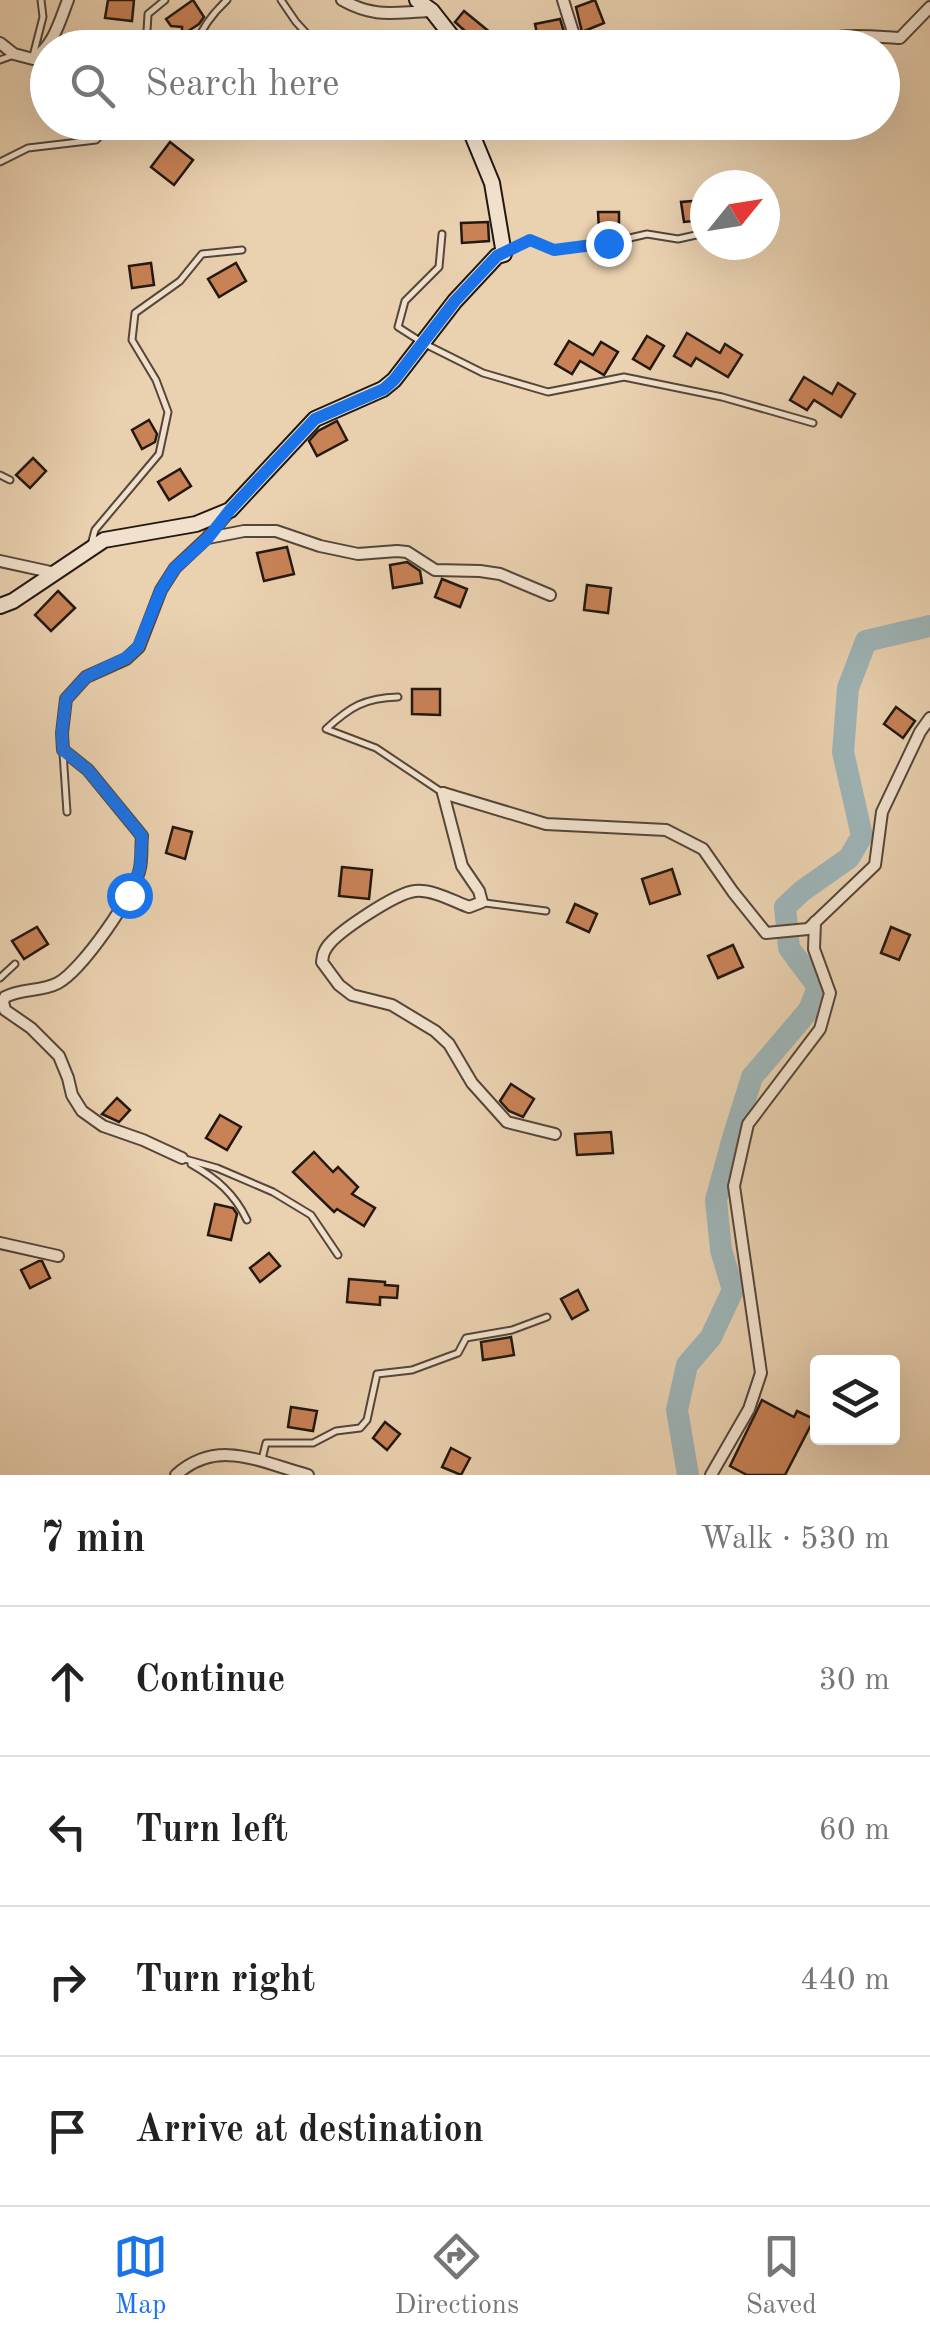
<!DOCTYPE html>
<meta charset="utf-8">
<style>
body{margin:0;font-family:"Old Standard TT",serif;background:#f2f2f2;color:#222}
.controls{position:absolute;right:30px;bottom:30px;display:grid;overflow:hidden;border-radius:10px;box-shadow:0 10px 40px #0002}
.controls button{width:90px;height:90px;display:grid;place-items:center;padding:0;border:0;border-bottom:2px solid #e0e0e0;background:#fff;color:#222;font:50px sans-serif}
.compass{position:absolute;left:690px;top:170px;width:90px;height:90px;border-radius:50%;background:#fff;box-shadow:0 10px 40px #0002;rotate:60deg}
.stop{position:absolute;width:30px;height:30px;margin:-22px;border:8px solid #1a73e8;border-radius:50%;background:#fff}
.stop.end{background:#1a73e8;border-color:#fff;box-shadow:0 2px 10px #0008}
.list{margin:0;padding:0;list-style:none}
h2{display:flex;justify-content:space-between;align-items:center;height:130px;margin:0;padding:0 40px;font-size:42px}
h2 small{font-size:32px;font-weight:400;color:#767676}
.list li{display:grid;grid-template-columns:65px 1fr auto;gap:30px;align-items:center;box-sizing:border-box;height:150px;padding:0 40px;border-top:2px solid #e0e0e0}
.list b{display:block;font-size:38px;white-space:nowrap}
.list em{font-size:32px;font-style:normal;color:#767676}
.icon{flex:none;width:55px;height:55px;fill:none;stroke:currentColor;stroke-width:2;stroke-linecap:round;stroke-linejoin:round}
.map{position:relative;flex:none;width:930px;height:1475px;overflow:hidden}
.search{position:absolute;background:#fff;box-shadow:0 10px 40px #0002;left:30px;right:30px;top:30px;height:110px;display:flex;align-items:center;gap:25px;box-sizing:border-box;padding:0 35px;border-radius:55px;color:#767676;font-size:38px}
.sheet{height:730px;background:#fff}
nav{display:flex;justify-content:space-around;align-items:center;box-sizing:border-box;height:140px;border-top:2px solid #e0e0e0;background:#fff;font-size:28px;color:#767676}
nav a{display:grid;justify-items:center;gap:5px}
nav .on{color:#1a73e8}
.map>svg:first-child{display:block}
</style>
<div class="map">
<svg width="930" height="1475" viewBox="0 0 930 1475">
<rect width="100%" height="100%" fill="#ead1b0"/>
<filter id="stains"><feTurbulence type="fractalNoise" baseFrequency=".002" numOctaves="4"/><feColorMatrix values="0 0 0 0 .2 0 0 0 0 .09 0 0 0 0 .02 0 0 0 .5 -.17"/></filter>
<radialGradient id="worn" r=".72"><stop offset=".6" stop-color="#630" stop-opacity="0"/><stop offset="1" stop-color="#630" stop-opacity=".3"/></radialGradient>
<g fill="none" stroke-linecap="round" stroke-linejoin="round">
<path stroke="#9db4b7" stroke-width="22" d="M688,1475l-11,-65 10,-45 24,-28 22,-47 -12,-40 -5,-50 17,-62 19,-61 57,-67 9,-23 -29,-39 -4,-41 17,-16 47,-33 13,-22 -19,-84 5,-64 18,-47 64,-15"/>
</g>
<g fill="#c88256" stroke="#231812" stroke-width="2.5">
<path d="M108,0h26l-2,21 -27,-3z"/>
<path d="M193,0l11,17 -5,7 -17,11v-8l-11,-1 -5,-7z"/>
<path d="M595,0l9,23 -22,9 -6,-25z"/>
<path d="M464,11l33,27 -8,10h-5l-29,-26z"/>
<path d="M560,19l9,29h-29l-5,-24z"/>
<path d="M170,142l23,18 -19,25 -23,-18z"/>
<path d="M705,200v20l-21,2 -3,-20z"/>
<path d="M598,212h21v17h-20z"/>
<path d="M488,222l1,19 -27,2 -1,-20z"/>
<path d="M151,263l3,22 -22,3 -3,-22z"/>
<path d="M236,263l10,18 -27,16 -11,-18z"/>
<path d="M687,333l33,20 5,-9 17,11 -14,22 -32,-19 -5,8 -17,-10z"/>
<path d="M647,336l17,10 -14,23 -17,-10z"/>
<path d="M569,341l24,14 8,-13 17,10 -14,23 -24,-14 -8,13 -17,-10z"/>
<path d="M804,377l28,17 6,-11 17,11 -14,23 -27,-17 -7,10 -17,-10z"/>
<path d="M149,420l8,14 -2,8 -13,7 -10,-19z"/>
<path d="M337,421l10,19 -30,16 -8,-15 9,-10z"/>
<path d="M33,458l13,13 -16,17 -14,-13z"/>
<path d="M180,469l11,17 -22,14 -11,-18z"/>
<path d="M287,547l7,27 -30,7 -7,-28z"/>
<path d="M407,562l13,9 2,12 -29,5 -3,-23z"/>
<path d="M442,579l25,10 -7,18 -25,-10z"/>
<path d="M587,585l24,3 -3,25 -24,-3z"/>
<path d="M58,591l17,17 -24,23 -16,-16z"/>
<path d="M412,689h28v26l-28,-1z"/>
<path d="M896,707l19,14 -12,17 -19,-14z"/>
<path d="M173,827l19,5 -7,27 -19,-6z"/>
<path d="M342,867l30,3 -3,29 -30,-3z"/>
<path d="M672,869l8,25 -30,10 -8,-25z"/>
<path d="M575,904l22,10 -8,18 -22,-10z"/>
<path d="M37,927l11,17 -24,15 -12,-18z"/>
<path d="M891,927l19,8 -11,25 -18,-7z"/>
<path d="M733,945l10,22 -25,11 -10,-22z"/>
<path d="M511,1084l23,15 -11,18 -14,-6 -9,-10z"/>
<path d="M117,1098l13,12 -11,12 -17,-8z"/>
<path d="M220,1115l21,12 -14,23 -21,-12z"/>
<path d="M611,1132l2,21 -36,2 -2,-21z"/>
<path d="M314,1152l19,20 5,-5 20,20 -6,7 23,14 -11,18 -27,-17 -3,3 -41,-40z"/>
<path d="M215,1204l18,4 4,6 -6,26 -23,-5z"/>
<path d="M269,1253l11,13 -20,16 -10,-14z"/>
<path d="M39,1261h3l8,17 -20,10 -9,-18z"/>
<path d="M349,1279l36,3v3l13,1 -1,12 -17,-1v8l-33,-3z"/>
<path d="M578,1290l10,20 -16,9 -11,-20z"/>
<path d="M511,1337l3,18 -31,5 -2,-18z"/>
<path d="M762,1400l32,17 3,-6 17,8 -29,56h-38l-17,-9z"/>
<path d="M291,1407l26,4 -4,20 -25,-4z"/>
<path d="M385,1422l15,12 -13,16 -14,-12z"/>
<path d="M451,1448l19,10 -9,17 -19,-8z"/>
</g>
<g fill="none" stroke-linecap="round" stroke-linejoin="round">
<g stroke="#55463a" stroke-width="9">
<g id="lane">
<path d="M281,0l15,22 24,26"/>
<path d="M146,48l2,-34 17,-14"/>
<path d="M194,48c7,-19 19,-35 33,-48"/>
<path d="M33,56l10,-39 -2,-17"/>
<path d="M0,60l11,-4"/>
<path d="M187,130v-8"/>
<path d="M0,162l28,-14 68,-8 17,-18"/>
<path d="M442,234l-3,33 -34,34 -7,26 25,16 60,30 65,19 76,-15 98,20 91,26"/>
<path d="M507,253l24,-13 23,10 54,-7 39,-9 31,5 27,-6"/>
<path d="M0,475l10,5"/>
<path d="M91,545l4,-15 64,-76 9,-42 -12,-32 -24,-40 3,-27 45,-32 22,-27 40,-4"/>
<path d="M398,697c-34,1 -48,10 -72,32l50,19 67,45"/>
<path d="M63,753l4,59"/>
<path d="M485,903l61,8"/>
<path d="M0,978l15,-14"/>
<path d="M185,1159l32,9 56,24 38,23 27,40"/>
<path d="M191,1164c26,15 43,29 56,56"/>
<path d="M262,1459l4,-16h47l23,-12 24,-3 7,-8 10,-46 35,-4 46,-17 8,-15 46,-8 35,-13"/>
</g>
</g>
<g stroke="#55463a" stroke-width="14">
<g id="street">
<path d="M342,0c34,19 52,12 89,11"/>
<path d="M563,0l15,48"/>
<path d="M0,43l14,11 19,5c21,-14 26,-36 35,-59"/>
<path d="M717,48l18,-11 17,11"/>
<path d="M811,48c17,-18 66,-11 89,-10l30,-31"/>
<path d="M208,538l36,-7h32l44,15 38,8 39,-3 10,1 28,18 45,1 20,3 50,21"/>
<path d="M0,561l55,12"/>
<path d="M443,793l103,31 120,6 37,19 30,43 33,41 42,-4 67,-64 7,-53 38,-80 10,-14"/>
<path d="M443,793l19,73 17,25 3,11 -13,5c-16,-6 -37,-18 -54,-16 -19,2 -78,41 -88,56 -4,6 -4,8 -5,15l17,23 13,10 40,10 43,26 14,13 23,39 35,39 48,12"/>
<path d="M182,1158l-39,-18 -40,-14 -21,-15 -10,-16 -4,-17 -9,-22 -28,-28 -26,-18 -2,-8 2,-5c17,-9 36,-5 53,-14 24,-13 77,-89 82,-115 2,-10 1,-22 2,-32l-54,-66 -25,-20 -1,-17 4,-34 20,-22 40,-18 13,-12 22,-57 14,-22 32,-30 20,-24"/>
<path d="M0,1243l58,13"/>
<path d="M176,1475c42,-38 86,-12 132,0"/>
<path d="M711,1475l38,-66 12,-36 -27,-187 14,-62 72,-95 10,-36 -16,-44 1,-27"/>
</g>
</g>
<g stroke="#231812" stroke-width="18">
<g id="secondary">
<path d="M417,0l15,11 29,37"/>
<path d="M0,606l13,-5 91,-61 92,-16 34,-14 85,-91 68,-30 11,-9 61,-79 42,-45 7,-2 -12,-71 -21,-51v-10"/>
</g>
</g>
<use href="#lane" stroke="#f1e1cc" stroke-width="5"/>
<use href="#street" stroke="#f1e1cc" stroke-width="10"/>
<use href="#secondary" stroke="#f1e1cc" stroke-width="14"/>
</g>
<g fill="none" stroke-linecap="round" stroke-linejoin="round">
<path stroke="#1a73e8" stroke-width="12" d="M129,895l11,-27 2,-32 -54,-66 -25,-20 -1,-18 4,-33 20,-22 40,-19 12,-11 23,-57 14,-22 33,-30 22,-28 85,-91 69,-30 10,-9 61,-79 42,-45 33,-16 24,10 54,-7"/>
</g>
<rect width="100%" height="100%" filter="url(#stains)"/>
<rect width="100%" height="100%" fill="url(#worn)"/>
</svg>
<div class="controls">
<button><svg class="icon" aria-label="layers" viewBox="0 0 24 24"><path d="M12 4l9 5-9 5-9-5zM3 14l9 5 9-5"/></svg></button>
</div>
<svg class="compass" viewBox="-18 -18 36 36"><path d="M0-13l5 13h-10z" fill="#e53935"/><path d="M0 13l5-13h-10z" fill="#767676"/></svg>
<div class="stop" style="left:129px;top:895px"></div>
<div class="stop end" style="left:608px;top:243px"></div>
<div class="search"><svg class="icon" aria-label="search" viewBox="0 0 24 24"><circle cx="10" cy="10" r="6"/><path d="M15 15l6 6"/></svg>Search here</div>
</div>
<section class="sheet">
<h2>7 min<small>Walk · 530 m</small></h2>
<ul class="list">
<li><svg class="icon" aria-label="ahead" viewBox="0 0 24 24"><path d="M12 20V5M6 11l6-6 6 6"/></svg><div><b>Continue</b></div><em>30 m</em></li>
<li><svg class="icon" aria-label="left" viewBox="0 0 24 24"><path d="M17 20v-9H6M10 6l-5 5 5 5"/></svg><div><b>Turn left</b></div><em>60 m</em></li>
<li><svg class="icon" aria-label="right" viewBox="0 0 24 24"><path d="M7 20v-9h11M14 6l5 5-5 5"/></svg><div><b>Turn right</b></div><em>440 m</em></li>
<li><svg class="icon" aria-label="arrive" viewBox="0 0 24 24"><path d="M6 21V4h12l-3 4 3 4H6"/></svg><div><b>Arrive at destination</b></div></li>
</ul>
</section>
<nav>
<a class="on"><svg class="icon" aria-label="map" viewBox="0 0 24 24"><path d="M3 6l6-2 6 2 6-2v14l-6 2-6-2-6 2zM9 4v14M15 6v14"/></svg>Map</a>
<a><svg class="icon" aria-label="directions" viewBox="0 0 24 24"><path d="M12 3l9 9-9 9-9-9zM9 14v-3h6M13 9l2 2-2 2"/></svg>Directions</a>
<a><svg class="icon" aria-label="saved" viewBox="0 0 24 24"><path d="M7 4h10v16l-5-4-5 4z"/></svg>Saved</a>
</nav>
